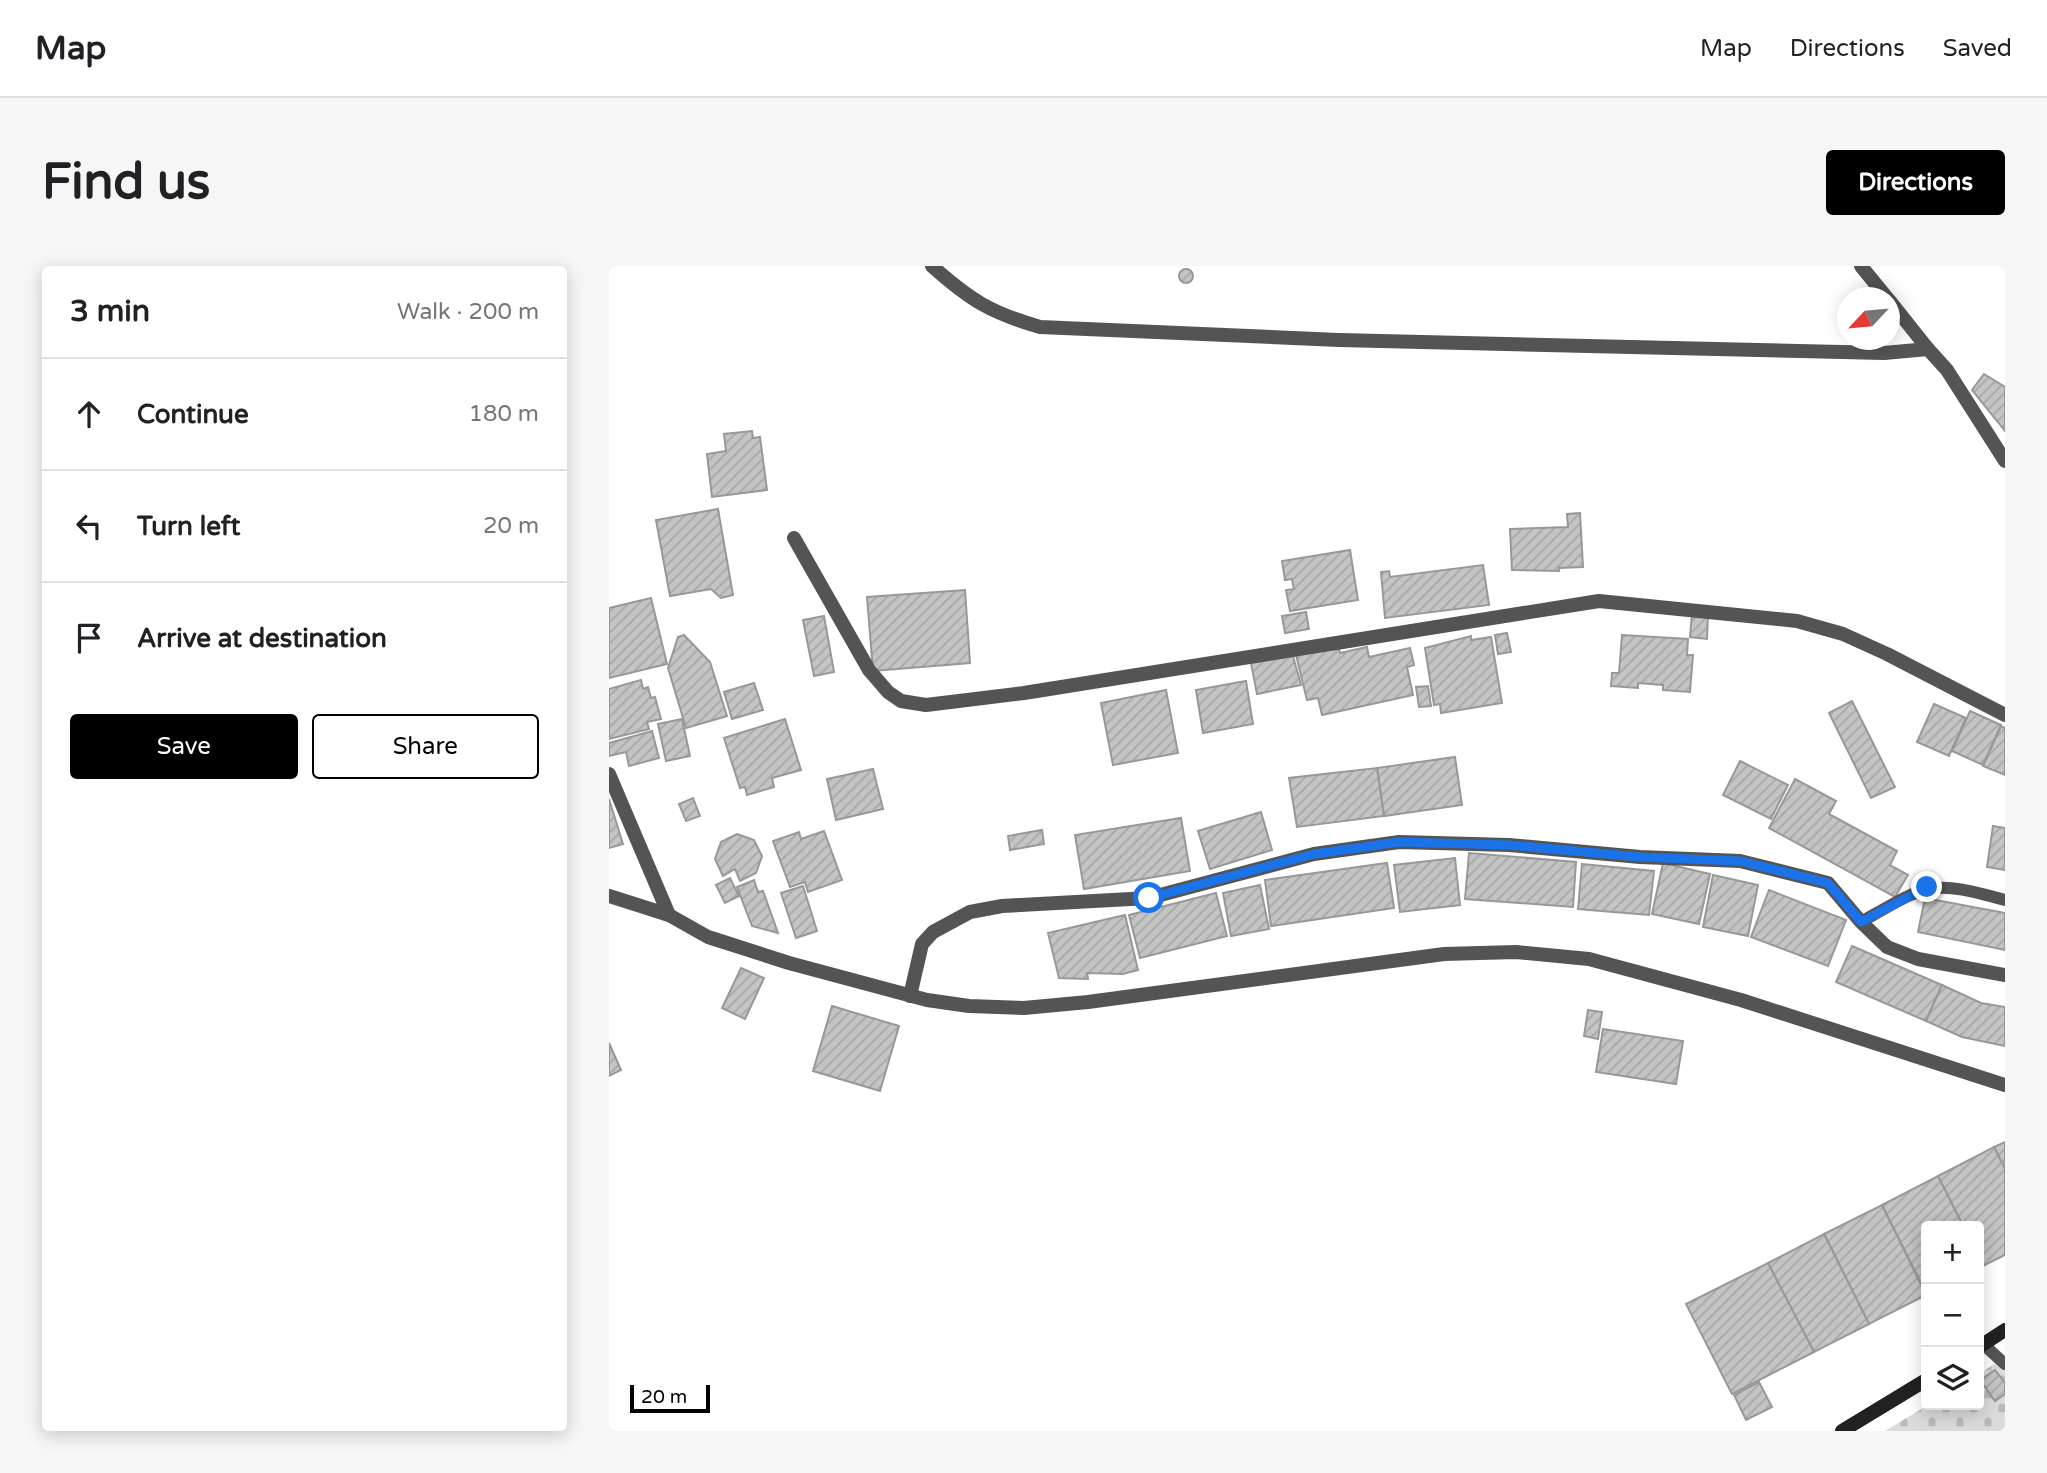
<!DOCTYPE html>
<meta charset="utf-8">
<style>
body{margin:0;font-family:"Varela Round",sans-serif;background:#f6f6f6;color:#202124}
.controls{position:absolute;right:21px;bottom:21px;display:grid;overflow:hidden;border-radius:7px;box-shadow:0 4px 18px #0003}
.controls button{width:63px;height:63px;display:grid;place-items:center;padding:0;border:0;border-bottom:2px solid #e0e0e0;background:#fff;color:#202124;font:35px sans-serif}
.compass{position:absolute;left:1228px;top:21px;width:63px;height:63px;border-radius:50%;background:#fff;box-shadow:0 4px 18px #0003;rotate:244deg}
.scale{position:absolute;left:21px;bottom:18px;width:80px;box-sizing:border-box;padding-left:7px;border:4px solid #000;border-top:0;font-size:19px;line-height:24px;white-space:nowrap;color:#000;-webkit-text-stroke:5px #fff;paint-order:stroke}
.stop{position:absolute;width:21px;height:21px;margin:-16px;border:5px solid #1a73e8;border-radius:50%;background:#fff}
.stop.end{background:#1a73e8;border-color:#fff;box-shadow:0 2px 7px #0008}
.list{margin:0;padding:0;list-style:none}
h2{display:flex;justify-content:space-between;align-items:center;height:91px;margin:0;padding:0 28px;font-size:30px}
h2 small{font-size:23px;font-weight:400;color:#757577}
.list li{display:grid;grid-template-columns:46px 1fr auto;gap:21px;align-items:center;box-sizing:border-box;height:112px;padding:0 28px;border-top:2px solid #e0e0e0}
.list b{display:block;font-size:26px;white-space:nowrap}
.list em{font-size:23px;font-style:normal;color:#757577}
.actions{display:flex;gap:14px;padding:21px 28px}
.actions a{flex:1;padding:16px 0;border:2px solid #000;border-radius:7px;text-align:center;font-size:24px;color:#000}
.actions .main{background:#000;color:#fff}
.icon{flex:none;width:38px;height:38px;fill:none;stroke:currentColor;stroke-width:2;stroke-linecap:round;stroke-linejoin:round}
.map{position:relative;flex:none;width:1396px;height:1165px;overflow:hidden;border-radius:7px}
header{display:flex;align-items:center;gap:42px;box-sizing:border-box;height:98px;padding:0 35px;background:#fff;border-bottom:2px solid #e0e0e0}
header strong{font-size:33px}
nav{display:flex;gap:38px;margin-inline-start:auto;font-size:24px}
.intro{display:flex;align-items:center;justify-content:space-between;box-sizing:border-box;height:168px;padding:0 42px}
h1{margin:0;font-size:49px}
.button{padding:18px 32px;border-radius:7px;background:#000;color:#fff;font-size:24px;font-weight:700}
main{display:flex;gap:42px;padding:0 42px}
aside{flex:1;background:#fff;border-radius:7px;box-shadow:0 4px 18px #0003}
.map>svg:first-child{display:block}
</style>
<header>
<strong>Map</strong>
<nav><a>Map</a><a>Directions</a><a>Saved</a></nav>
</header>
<div class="intro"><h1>Find us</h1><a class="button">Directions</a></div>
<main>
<aside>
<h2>3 min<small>Walk · 200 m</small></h2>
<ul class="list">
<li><svg class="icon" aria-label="ahead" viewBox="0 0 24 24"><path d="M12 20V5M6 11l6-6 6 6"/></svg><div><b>Continue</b></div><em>180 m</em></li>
<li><svg class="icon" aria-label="left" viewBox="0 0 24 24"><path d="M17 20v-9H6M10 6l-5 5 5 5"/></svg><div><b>Turn left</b></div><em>20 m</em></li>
<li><svg class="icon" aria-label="arrive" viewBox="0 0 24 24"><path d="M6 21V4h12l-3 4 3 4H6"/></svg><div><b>Arrive at destination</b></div></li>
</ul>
<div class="actions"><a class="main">Save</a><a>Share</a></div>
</aside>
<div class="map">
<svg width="1396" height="1165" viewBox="0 0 1396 1165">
<defs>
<pattern id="cemetery-stones" width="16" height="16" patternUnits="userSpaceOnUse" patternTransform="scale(1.75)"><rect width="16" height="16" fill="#dbdbdb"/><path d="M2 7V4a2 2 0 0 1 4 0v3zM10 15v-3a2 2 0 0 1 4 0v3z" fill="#bababa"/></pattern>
<pattern id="building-hatch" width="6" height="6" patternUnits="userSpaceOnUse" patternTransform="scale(1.75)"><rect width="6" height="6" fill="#c4c4c4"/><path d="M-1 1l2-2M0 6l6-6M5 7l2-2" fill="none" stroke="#a7a7a7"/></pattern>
</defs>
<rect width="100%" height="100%" fill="#fff"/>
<path fill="url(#cemetery-stones)" d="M1396,1091v74h-120l43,-26h51v-31z"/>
<g fill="url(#building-hatch)" stroke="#989898" stroke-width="2">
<circle cx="577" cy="10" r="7"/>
<path d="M1375,108l21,13v44l-33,-41z"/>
<path d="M143,165l1,7 7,-1 7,53 -55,7 -5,-43 19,-3 -2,-17z"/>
<path d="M109,243l15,86 -12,3 -10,-9 -41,7 -14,-76z"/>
<path d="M971,247l3,54 -24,1v3l-47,-1 -2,-41 58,-2 -1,-13z"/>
<path d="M741,284l8,50 -68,11 -4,-21 8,-1 -2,-10 -7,1 -3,-19z"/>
<path d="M874,299l6,40 -104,13 -4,-46 8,-1 1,6z"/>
<path d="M356,324l5,73 -97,8 -6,-74z"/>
<path d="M42,332l16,66 -58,14v-70z"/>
<path d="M697,346l3,17 -24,4 -3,-17z"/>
<path d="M1083,348l16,1 -1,24 -17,-2z"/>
<path d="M215,350l10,56 -20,4 -11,-56z"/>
<path d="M898,367l4,19 -13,2 -3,-19z"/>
<path d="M75,369l26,27 17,54 -41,12 -18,-60 10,-31z"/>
<path d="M1013,369l66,4 -1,16h6l-3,37 -27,-2v-5l-25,-2v5l-27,-2 1,-13h7z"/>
<path d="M862,370v4l20,-3 11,66 -61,10 -1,-9 -6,1 -9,-57z"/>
<path d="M728,376l3,11 27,-6 2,10 41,-9 4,17 -7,2 6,28 -91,20 -4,-17 -11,2 -12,-49z"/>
<path d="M684,390l8,29 -44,9 -6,-31z"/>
<path d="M32,414l2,9 5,-2 3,11 4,-1 6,22 -14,3 2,7 -40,10v-50z"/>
<path d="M637,415l7,43 -50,9 -7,-43z"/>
<path d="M145,417l9,27 -31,9 -8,-27z"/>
<path d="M819,420l3,20 -12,1 -3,-20z"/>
<path d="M557,424l12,63 -65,12 -12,-62z"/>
<path d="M1243,435l43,86 -24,11 -42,-85z"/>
<path d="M1325,438l32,14 -17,38 -32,-14z"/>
<path d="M1361,445l31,14 -18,40 -31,-14z"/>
<path d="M73,453l8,37 -24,5 -8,-37z"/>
<path d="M176,453l16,51 -29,8 2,9 -27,8 -2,-8 -5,1 -16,-50z"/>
<path d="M1392,460l4,2v47l-22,-9z"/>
<path d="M43,465l7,27 -30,8 -3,-14 -17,4v-13z"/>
<path d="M846,491l7,48 -78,11 -7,-48z"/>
<path d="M1131,495l48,24 -17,34 -48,-24z"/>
<path d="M768,502l7,48 -87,11 -8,-49z"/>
<path d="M264,503l10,40 -47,11 -9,-41z"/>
<path d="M1186,513l41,22 -7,13 68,37 -7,14 18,10 -13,22 -126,-69z"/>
<path d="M84,532l7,18 -14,5 -7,-17z"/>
<path d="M0,533l14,45 -14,4z"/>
<path d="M652,546l11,38 -62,19 -12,-38z"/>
<path d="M572,552l9,53 -106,18 -9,-54z"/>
<path d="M1384,560l12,2v42l-18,-3z"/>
<path d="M433,564l2,14 -34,6 -2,-14z"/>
<path d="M215,565l18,49 -34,12 -3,-10 -15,5 -17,-46 26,-9 2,7z"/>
<path d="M128,568l17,6 8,16 -6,17 -16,8 -5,-12 -12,7 -8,-17 6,-17z"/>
<path d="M860,587l107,9 -3,45 -108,-8z"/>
<path d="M846,592l5,47 -60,7 -6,-47z"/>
<path d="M778,597l7,45 -123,18 -6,-46z"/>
<path d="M1054,597l47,11 -11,50 -47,-10z"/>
<path d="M973,598l72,7 -5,44 -71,-6z"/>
<path d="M1104,609l45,10 -10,51 -45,-9z"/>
<path d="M121,612l9,18 -14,7 -9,-18z"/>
<path d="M145,614l4,12 5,-1 15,42 -26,-7 -15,-39z"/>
<path d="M651,619l9,44 -38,7 -8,-43z"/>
<path d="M194,620l14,45 -21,7 -15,-45z"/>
<path d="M1160,624l77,30 -18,46 -77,-29z"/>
<path d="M607,627l11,43 -87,22 -11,-43z"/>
<path d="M1316,632l80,15v37l-87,-18z"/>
<path d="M516,649l13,55 -15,4 -36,-1 1,6 -29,-1 -11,-45z"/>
<path d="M1243,680l90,39 -16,36 -90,-39z"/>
<path d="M132,702l23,10 -19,41 -23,-11z"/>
<path d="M1333,719l39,18 24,4v39l-43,-9 -36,-16z"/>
<path d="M223,740l67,20 -19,65 -67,-20z"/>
<path d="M979,744l14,2 -4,27 -14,-3z"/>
<path d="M994,763l80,12 -7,43 -80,-12z"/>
<path d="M0,777l12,27 -12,6z"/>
<path d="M1396,876v27l-11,-22z"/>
<path d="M1385,881l11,22v86l-22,11 -4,-9v-31h-16l-25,-50z"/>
<path d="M1329,910l25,50h-37v67l-44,-88z"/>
<path d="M1273,939l44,90 -57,29 -45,-90z"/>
<path d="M1215,968l45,90 -55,28 -46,-89z"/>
<path d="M1159,997l46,89 -82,42 -46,-90z"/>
<path d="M1386,1104l10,13v11l-10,7 -15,-21z"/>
<path d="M1150,1116l13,25 -26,13 -12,-25z"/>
</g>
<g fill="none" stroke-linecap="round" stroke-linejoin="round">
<g stroke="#545454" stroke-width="12">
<path d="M1252,656c67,-38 68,-43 144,-22"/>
<path d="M1374,1078l22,20"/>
</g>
<g stroke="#545454" stroke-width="14">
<path d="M323,0c38,34 59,47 108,61l299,13 545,13 44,-4 19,21 58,91"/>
<path d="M1252,0l26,32"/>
<path d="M1280,34l39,49"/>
<path d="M185,272l75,132 19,22 13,9 25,4 98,-12 575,-92 198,20 46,13 44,20 118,61"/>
<path d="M0,508l60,141"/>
<path d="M0,630l60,19 39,22 81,26 138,37 42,6 55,2 64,-6 356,-48 72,-2 73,7 152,41 264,85"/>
<path d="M301,730l12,-52 11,-12 37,-20 32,-6 147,-8 165,-44 85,-12 110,3 131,12 100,4 88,22 33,39 26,25 31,12 87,16"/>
</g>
<g stroke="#212121" stroke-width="14">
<path d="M1370,1081l26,-17"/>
<path d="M1233,1165l84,-51"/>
</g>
</g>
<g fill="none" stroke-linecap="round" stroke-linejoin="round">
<path stroke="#1a73e8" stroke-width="9" d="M540,632l165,-44 43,-6 42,-6 110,3 131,12 100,4 88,22 33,39 66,-35"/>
</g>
</svg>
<div class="controls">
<button>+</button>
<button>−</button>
<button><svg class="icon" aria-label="layers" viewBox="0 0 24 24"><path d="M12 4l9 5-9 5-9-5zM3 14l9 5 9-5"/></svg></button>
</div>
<svg class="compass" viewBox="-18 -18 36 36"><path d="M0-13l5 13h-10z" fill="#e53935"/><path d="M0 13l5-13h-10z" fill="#757577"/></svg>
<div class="scale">20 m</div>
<div class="stop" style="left:540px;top:632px"></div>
<div class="stop end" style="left:1318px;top:621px"></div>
</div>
</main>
